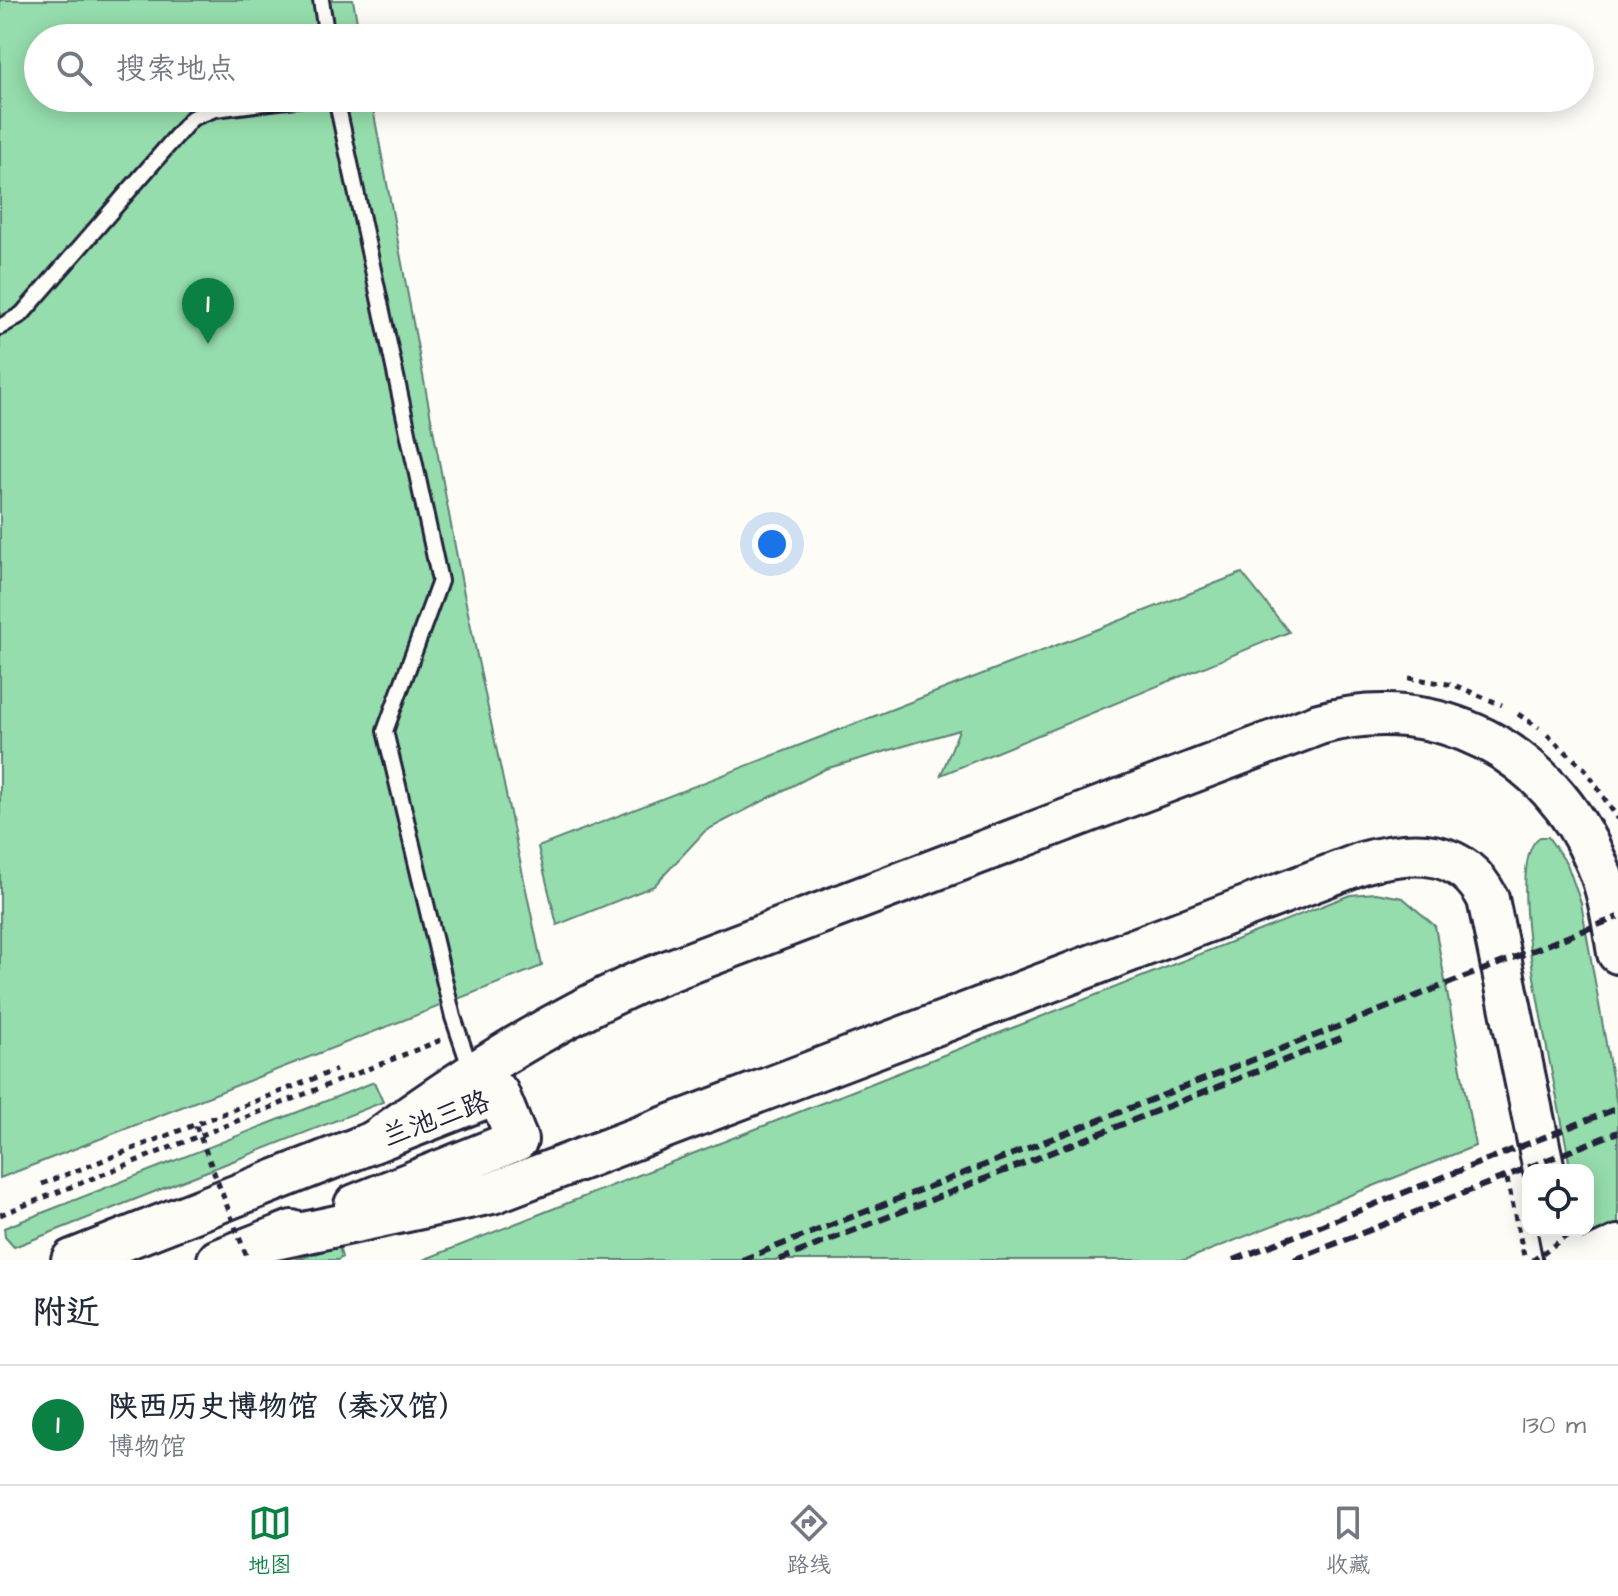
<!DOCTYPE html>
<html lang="zh">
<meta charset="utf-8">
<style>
body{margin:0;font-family:"Architects Daughter","LXGW WenKai TC",sans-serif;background:#f2f2f3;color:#1f2937}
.controls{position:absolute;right:24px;bottom:24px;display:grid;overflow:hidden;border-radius:16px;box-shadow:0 4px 20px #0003}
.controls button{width:72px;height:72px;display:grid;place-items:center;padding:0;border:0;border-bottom:2px solid #e0e1e3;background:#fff;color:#1f2937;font:40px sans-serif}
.you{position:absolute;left:772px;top:544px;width:28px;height:28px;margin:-20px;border:6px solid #fff;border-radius:50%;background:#1a73e8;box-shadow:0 0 0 12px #1a73e833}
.badge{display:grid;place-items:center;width:52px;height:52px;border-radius:50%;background:#0b8043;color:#fff;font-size:26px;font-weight:700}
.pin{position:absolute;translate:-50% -66px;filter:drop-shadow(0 2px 4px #0008)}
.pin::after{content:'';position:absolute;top:42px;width:28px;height:24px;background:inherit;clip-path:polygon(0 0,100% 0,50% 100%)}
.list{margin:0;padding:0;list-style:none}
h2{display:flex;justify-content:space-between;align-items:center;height:104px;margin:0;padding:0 32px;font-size:34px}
h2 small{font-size:26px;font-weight:400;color:#747a83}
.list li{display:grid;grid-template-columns:52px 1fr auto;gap:24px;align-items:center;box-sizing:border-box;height:120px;padding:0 32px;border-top:2px solid #e0e1e3}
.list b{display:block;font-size:30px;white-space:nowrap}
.list p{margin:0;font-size:26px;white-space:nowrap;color:#747a83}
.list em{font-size:26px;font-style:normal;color:#747a83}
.icon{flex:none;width:44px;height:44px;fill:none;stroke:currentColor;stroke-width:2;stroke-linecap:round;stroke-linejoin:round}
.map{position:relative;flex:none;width:1618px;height:1260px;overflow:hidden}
.search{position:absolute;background:#fff;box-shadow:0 4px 20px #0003;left:24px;right:24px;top:24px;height:88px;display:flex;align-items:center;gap:20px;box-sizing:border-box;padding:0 28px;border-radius:44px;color:#747a83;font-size:30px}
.sheet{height:224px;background:#fff}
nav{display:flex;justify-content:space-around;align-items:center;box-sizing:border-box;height:112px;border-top:2px solid #e0e1e3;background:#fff;font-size:22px;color:#747a83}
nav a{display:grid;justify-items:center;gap:4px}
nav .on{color:#0b8043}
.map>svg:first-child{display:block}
</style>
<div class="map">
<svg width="1618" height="1260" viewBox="0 0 1618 1260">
<rect width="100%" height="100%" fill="#fdfcf7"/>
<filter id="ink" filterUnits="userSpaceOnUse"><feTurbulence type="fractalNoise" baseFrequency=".0125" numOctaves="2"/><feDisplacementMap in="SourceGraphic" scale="16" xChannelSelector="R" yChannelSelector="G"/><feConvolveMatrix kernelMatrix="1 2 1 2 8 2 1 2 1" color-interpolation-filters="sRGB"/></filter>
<g filter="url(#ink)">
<g fill="#95ddac" stroke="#5c8074" stroke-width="2">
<path d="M0,0h353l7,38h-322v60h333l92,491 79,377 -542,212z"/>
<path d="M1242,573l47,59 -348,143 18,-45 -134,39 -120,62 -51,55 -97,39 -19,-78z"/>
<path d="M1540,837h8l19,27 14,39 37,208v149h-35l-4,-30h9v-60h-18c-4,-52 -75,-307 -30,-333z"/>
<path d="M1376,893l27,5 32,28 40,220 -290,114h-762l927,-365z"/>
<path d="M374,1082l9,20 -369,145 -9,-10 -1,-9z"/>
<path d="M339,1247l3,10 -4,3h-43z"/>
</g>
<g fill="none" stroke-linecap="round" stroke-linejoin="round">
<g stroke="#22223b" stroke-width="20">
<g id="lane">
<path d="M321,0l6,38"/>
<path d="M336,98l104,483 -55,150 68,286 18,53"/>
<path d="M0,327l22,-13 170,-196 23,-9 89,-11"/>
</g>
</g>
<g stroke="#22223b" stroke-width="46">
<g id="secondary">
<path d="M375,1141c85,-62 166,-114 262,-158l682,-259c118,-33 231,27 278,140 12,28 16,60 21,89"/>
<path d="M1559,1230l6,30"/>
<path d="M266,1241l226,-48 870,-330c51,-14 100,-16 126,36l56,271"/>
<path d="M72,1260l426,-167 19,47 -162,65"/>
<path d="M218,1260l74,-29"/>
<path d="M1588,1260l30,-14"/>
</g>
</g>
<g stroke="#22223b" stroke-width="5" stroke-dasharray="6 6" stroke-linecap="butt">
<path d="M1409,678l45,7 48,20"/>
<path d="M1518,714l21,14"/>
<path d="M1547,735l38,34 33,50"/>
<path d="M1507,1179l18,81"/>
<path d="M42,1184l294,-114"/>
<path d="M0,1215l441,-175"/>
</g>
<use href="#lane" stroke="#fdfcf7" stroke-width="14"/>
<use href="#secondary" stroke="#fdfcf7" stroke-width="40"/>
<g stroke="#22223b" stroke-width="6" stroke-dasharray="12 6" stroke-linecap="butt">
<path d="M742,1260l876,-343"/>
<path d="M779,1260l562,-222"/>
<path d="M1234,1260l384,-152"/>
<path d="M1294,1260l324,-128"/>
</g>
<g stroke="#22223b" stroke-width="5" stroke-dasharray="6 6" stroke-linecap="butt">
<path d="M196,1126l52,134"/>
<path d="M1533,1260l42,-30"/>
</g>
</g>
</g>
<g text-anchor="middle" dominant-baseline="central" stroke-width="8" stroke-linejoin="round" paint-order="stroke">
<g font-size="28" fill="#22223b" stroke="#fdfcf7">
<text transform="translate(436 1119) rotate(-20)">兰池三路</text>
</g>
</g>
</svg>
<div class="controls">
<button><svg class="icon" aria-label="locate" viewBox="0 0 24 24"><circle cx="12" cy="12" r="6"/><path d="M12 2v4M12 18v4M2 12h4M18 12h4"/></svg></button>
</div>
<div class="you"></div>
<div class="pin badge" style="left:208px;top:344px">1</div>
<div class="search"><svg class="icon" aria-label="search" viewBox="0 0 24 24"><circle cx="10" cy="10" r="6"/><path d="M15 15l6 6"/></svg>搜索地点</div>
</div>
<section class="sheet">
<h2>附近<small></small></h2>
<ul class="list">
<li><span class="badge">1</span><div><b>陕西历史博物馆（秦汉馆）</b><p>博物馆</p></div><em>130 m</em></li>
</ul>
</section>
<nav>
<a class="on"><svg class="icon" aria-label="map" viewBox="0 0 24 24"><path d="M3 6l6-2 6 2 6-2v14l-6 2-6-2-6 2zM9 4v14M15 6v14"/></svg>地图</a>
<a><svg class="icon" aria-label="directions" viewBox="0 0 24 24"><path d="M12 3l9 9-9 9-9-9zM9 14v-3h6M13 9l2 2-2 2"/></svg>路线</a>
<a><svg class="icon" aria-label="saved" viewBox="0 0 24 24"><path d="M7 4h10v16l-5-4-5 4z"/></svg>收藏</a>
</nav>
